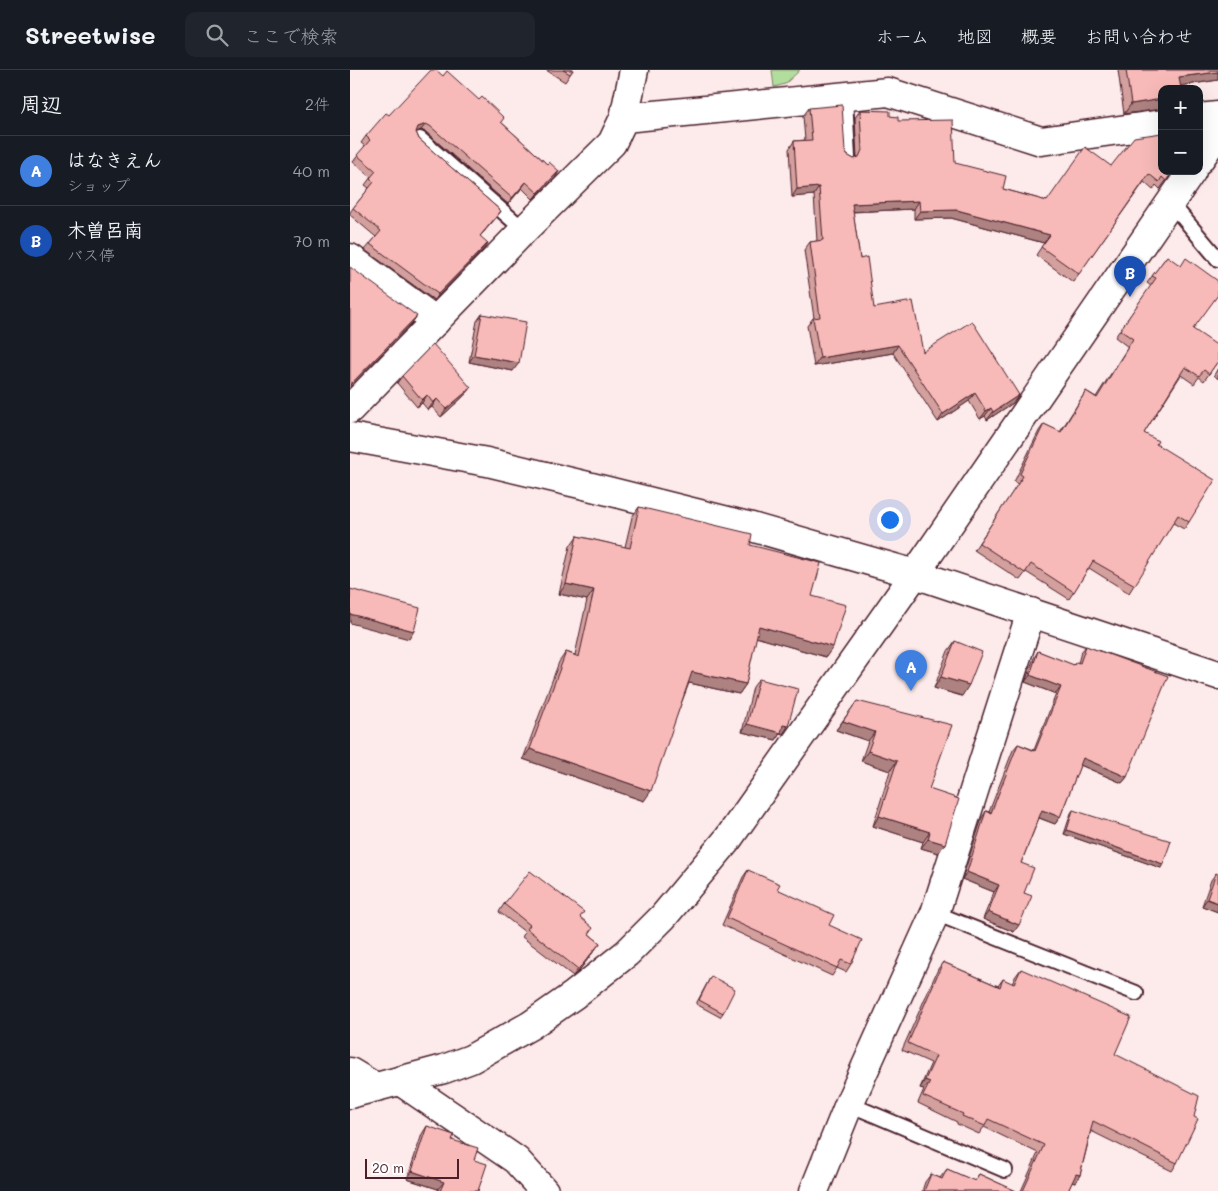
<!DOCTYPE html>
<html lang="ja">
<meta charset="utf-8">
<style>
body{margin:0;font-family:Mali,"Klee One",sans-serif;background:#20242c;color:#f1f3f6}
.controls{position:absolute;right:15px;top:15px;display:grid;overflow:hidden;border-radius:10px;box-shadow:0 5px 20px #0002}
.controls button{width:45px;height:45px;display:grid;place-items:center;padding:0;border:0;border-bottom:1px solid #363941;background:#171b24;color:#f1f3f6;font:25px sans-serif}
.scale{position:absolute;left:15px;bottom:12px;width:94px;box-sizing:border-box;padding-left:5px;border:2px solid #4a1f2b;border-top:0;font-size:14px;line-height:18px;white-space:nowrap;color:#4a1f2b;-webkit-text-stroke:4px #fff;paint-order:stroke}
.you{position:absolute;left:539px;top:449px;width:18px;height:18px;margin:-12px;border:4px solid #fff;border-radius:50%;background:#1a73e8;box-shadow:0 0 0 8px #1a73e833}
.badge{display:grid;place-items:center;width:32px;height:32px;border-radius:50%;background:#d1495b;color:#fff;font-size:16px;font-weight:700}
.pin{position:absolute;translate:-50% -41px;filter:drop-shadow(0 1px 2px #0008)}
.pin::after{content:'';position:absolute;top:26px;width:18px;height:15px;background:inherit;clip-path:polygon(0 0,100% 0,50% 100%)}
.list{margin:0;padding:0;list-style:none}
h2{display:flex;justify-content:space-between;align-items:center;height:65px;margin:0;padding:0 20px;font-size:21px}
h2 small{font-size:16px;font-weight:400;color:#9ea1a6}
.list li{display:grid;grid-template-columns:32px 1fr auto;gap:15px;align-items:center;box-sizing:border-box;height:70px;padding:0 20px;border-top:1px solid #363941}
.list b{display:block;font-size:19px;white-space:nowrap}
.list p{margin:0;font-size:16px;white-space:nowrap;color:#9ea1a6}
.list em{font-size:16px;font-style:normal;color:#9ea1a6}
.icon{flex:none;width:28px;height:28px;fill:none;stroke:currentColor;stroke-width:2;stroke-linecap:round;stroke-linejoin:round}
.map{position:relative;flex:none;width:868px;height:1121px;overflow:hidden}
header{display:flex;align-items:center;gap:30px;box-sizing:border-box;height:70px;padding:0 25px;background:#171b24;border-bottom:1px solid #363941}
header strong{font-size:24px}
nav{display:flex;gap:28px;margin-inline-start:auto;font-size:18px}
.search{width:350px;height:45px;background:#20242c;display:flex;align-items:center;gap:12px;box-sizing:border-box;padding:0 18px;border-radius:10px;color:#9ea1a6;font-size:19px}
main{display:flex}
aside{flex:1;background:#171b24}
.map>svg:first-child{display:block}
</style>
<header>
<strong>Streetwise</strong>
<div class="search"><svg class="icon" aria-label="search" viewBox="0 0 24 24"><circle cx="10" cy="10" r="6"/><path d="M15 15l6 6"/></svg>ここで検索</div>
<nav><a>ホーム</a><a>地図</a><a>概要</a><a>お問い合わせ</a></nav>
</header>
<main>
<aside>
<h2>周辺<small>2件</small></h2>
<ul class="list">
<li><span class="badge" style="background:#3f7fe0">A</span><div><b>はなきえん</b><p>ショップ</p></div><em>40 m</em></li>
<li><span class="badge" style="background:#1a4fb4">B</span><div><b>木曽呂南</b><p>バス停</p></div><em>70 m</em></li>
</ul>
</aside>
<div class="map">
<svg width="868" height="1121" viewBox="0 0 868 1121">
<rect width="100%" height="100%" fill="#fdeaea"/>
<filter id="ink" filterUnits="userSpaceOnUse"><feTurbulence type="fractalNoise" baseFrequency=".02" numOctaves="2"/><feDisplacementMap in="SourceGraphic" scale="10" xChannelSelector="R" yChannelSelector="G"/><feConvolveMatrix kernelMatrix="1 2 1 2 8 2 1 2 1" color-interpolation-filters="sRGB"/></filter>
<g filter="url(#ink)">
<path fill="#b1de9d" stroke="#7e7e64" d="M422,0h28l-15,14 -11,3z"/>
<g fill="none" stroke-linecap="round" stroke-linejoin="round">
<g stroke="#4a1f2b" stroke-width="18">
<g id="lane">
<path d="M495,26l3,62"/>
<path d="M70,69l104,91"/>
<path d="M820,132l48,57"/>
<path d="M585,843l201,80"/>
<path d="M499,1034l156,66"/>
</g>
</g>
<g stroke="#4a1f2b" stroke-width="31">
<g id="street">
<path d="M274,48l10,-48"/>
<path d="M849,48l19,-2"/>
<path d="M0,188l86,63"/>
<path d="M0,339l174,-179 88,-87 12,-25 264,-26 153,49 121,-17"/>
<path d="M0,1002l25,15"/>
<path d="M50,1011l116,79 28,31"/>
<path d="M464,1121l35,-87 86,-191 96,-301"/>
</g>
</g>
<g stroke="#4a1f2b" stroke-width="31">
<g id="secondary">
<path d="M849,90l19,-27"/>
<path d="M0,367l137,25 97,23 164,41 167,48 303,101"/>
<path d="M0,1024l94,-25 27,-10 60,-34 43,-30 53,-42 36,-36 65,-78 187,-265 277,-403"/>
</g>
</g>
<use href="#lane" stroke="#fff" stroke-width="14"/>
<use href="#street" stroke="#fff" stroke-width="28"/>
<use href="#secondary" stroke="#fff" stroke-width="28"/>
</g>
<g fill="#d4a09e" stroke="#4a1f2b">
<path d="M196,0h27l-8,12z"/>
<path d="M768,0h100v10l-56,9v20l-38,5z"/>
<path d="M93,6l58,46 46,42 12,7 -4,7 -22,21 -11,-11 -14,16 -82,-72 -5,-2 -5,2 3,7 82,72 -21,25 4,13 -50,51 -69,-50 11,-13 -26,-22v-3l19,-24 -4,-3 6,-8 -18,-15 12,-16 -4,-3 5,-7 23,-21z"/>
<path d="M459,38l36,43 2,4 7,4 3,-1 -2,-40 5,-8 30,6 65,47 48,26 44,12 64,-35 62,5 -13,18 -4,-4 -3,5 -9,-8 -71,100 -37,-27 8,-12 -93,-25 -37,1v-10l-61,3 7,47 14,49 49,44 96,43 -6,8 -26,17 -2,-4 -5,3 -11,-18 -31,21 -45,-69 -79,13 -7,-40 6,-8h1l-10,-68 6,-8 7,-1 -3,-46 -22,2 -3,-48 5,-8 11,-1 -2,-24z"/>
<path d="M817,186l26,73 25,32 -14,20 -5,-4 -5,7 -13,-9 -37,58 12,11 33,78 -5,7 -11,-6 -44,70 -40,-25 -20,31 -43,-27 -6,8 -46,-30 44,-66 -4,-2 25,-51 5,-7 16,8 26,-41 10,6 32,-50 -13,-10 36,-51 -4,-3z"/>
<path d="M132,244l31,57 -44,-9 8,-41z"/>
<path d="M868,298v11l-4,-4z"/>
<path d="M52,306l69,12 -6,7 -24,22 -9,-10 -4,3 -6,-7 -5,4 -20,-24z"/>
<path d="M289,437l111,38 62,51 14,61 -70,-20 -10,47 -7,10 -50,-11 -45,118 -121,-42 36,-97 7,-10 9,3 12,-55 -28,-6 11,-48 7,-10 48,11 7,-30z"/>
<path d="M605,571l7,55 -28,-8 14,-37z"/>
<path d="M736,576l41,131 -5,6 -42,-18 -20,52 -5,7 -16,-6 -18,45 3,30 -10,39 -31,-13 11,-27 -32,-13 20,-61 4,-7 3,1 24,-62 5,-6 16,6 22,-56 -31,-12 9,-24 4,-7 35,14 3,-3 2,1 3,-11z"/>
<path d="M409,609l24,55 -3,-1 -4,7 -34,-8 11,-45z"/>
<path d="M507,631l72,88 16,55 -7,9 -17,-5 2,-6 -50,-16 17,-55 -29,-10 7,-20 -32,-11z"/>
<path d="M723,740l88,58 -97,-34 7,-21z"/>
<path d="M398,800l81,55 22,39 -5,8 -9,-4 -5,8 -110,-51 21,-48z"/>
<path d="M866,803l2,39 -16,-6 9,-26z"/>
<path d="M154,834l76,14 9,16 11,9 -22,29 -5,4 -51,-39 3,-5 -26,-20z"/>
<path d="M593,892l55,24 5,-7 9,5 3,-7 6,-8 94,85 62,109 -5,8 -81,-40 -11,44 -5,8 -3,-1 -4,9h-47l17,-38 -54,-26 -5,7 -22,-10v-2l-39,-19 6,-14 -4,-1 11,-25 -29,-13 36,-81z"/>
<path d="M361,906l12,37 -3,4 -24,-13z"/>
<path d="M77,1056l25,14 22,20 4,31h-40v-2l-31,-10 15,-45z"/>
<path d="M597,1099l27,12 5,-7 37,17h-94l3,-9 6,-8 9,4z"/>
</g>
<g fill="#ad8281" stroke="#4a1f2b">
<path d="M868,2v8l-45,7 6,-10z"/>
<path d="M812,29v10l-38,5 7,-10z"/>
<path d="M76,54l-5,6 -7,3 4,-6z"/>
<path d="M209,101l-4,7 -22,21 5,-6z"/>
<path d="M176,112l-4,6 -14,16 4,-6z"/>
<path d="M469,117l-5,8 -22,2 5,-8z"/>
<path d="M569,131l-5,8 -68,3 6,-8z"/>
<path d="M607,140l93,25 -6,8 -93,-25 -37,1 6,-8z"/>
<path d="M151,141l-5,7 -21,24 5,-6z"/>
<path d="M138,173l-4,6 -50,51 4,-6z"/>
<path d="M67,246l-5,7 -62,64v-2z"/>
<path d="M548,275l-5,8 -79,13 6,-8z"/>
<path d="M124,285l45,8 -6,8 -44,-9z"/>
<path d="M121,318l-6,7 -24,22 5,-8z"/>
<path d="M625,323l-6,8 -31,21 5,-8z"/>
<path d="M77,325l-5,8 -5,4 5,-7z"/>
<path d="M669,325l-6,8 -26,17 6,-8z"/>
<path d="M87,329l-5,8 -4,3 5,-7z"/>
<path d="M641,338l-6,8 -5,3 6,-8z"/>
<path d="M216,514l28,6 -7,10 -28,-6z"/>
<path d="M0,544l64,17 -5,8 -59,-16z"/>
<path d="M409,556l74,21 -7,10 -74,-21z"/>
<path d="M342,602l54,12 -7,10 -54,-12z"/>
<path d="M680,605l31,12 -5,7 -31,-12z"/>
<path d="M591,607l28,8 -7,11 -28,-8z"/>
<path d="M493,651l32,11 -7,9 -32,-11z"/>
<path d="M397,654l36,1 5,1 -5,8 -3,-1 -4,7 -34,-8z"/>
<path d="M180,679l121,42 -7,10 -121,-42z"/>
<path d="M518,681l29,10 -7,10 -29,-10z"/>
<path d="M733,688l44,19 -5,6 -44,-19z"/>
<path d="M692,740l18,7 -5,7 -18,-7z"/>
<path d="M529,746l51,16 -7,10 -50,-16z"/>
<path d="M717,760l96,34 -2,4 -97,-34z"/>
<path d="M578,769l17,5 -7,9 -17,-5z"/>
<path d="M617,802l32,13 -5,7 -32,-13z"/>
<path d="M857,829l11,4v9l-16,-6z"/>
<path d="M638,842l31,13 -5,7 -31,-13z"/>
<path d="M250,873l-22,29 -5,4 5,-7z"/>
<path d="M575,1010l5,2 -6,7 -4,-1z"/>
<path d="M62,1101l32,11 -6,7 -31,-10z"/>
<path d="M726,1104l4,1 -5,8 -5,-1z"/>
</g>
<g fill="#f7bab8" stroke="#4a1f2b">
<path d="M81,0h5l7,6 4,-5 32,29 3,-3 22,21 -3,4 46,42 2,-2 10,9 -21,22 -12,-11 -14,16 -82,-72 -4,-2 -8,3 -2,5 3,7 82,72 -21,25 8,7 -50,51 -68,-50 11,-13 -28,-23 21,-26 -4,-4 6,-7 -19,-16 13,-15 -4,-4 20,-23 3,2z"/>
<path d="M213,0h10l-3,4z"/>
<path d="M776,0h92v2l-39,5 2,12h-19v10l-31,5z"/>
<path d="M492,35l3,46 2,4 7,4 5,-2 3,-7 -2,-40 30,1v5l8,1v4l55,-1 2,43 51,13 -3,13 44,12 38,-54 26,19 23,-29 28,-4v38h11l-7,10 -4,-4 -3,5 -10,-8 -70,100 -38,-27 9,-12 -93,-25 -37,1 -1,-10 -67,3 8,55 7,-2 7,51 39,-7 10,51 49,-31 47,74 -26,17 -2,-4 -5,3 -11,-18 -32,21 -45,-69 -78,13 -7,-40 7,-1 -10,-75 13,-2 -4,-53 -22,2 -3,-48 18,-1 -3,-32z"/>
<path d="M817,186l14,10 5,-8 32,23v14l-25,34 25,17v15l-9,13 -5,-4 -5,6 -14,-9 -41,66 14,8 -2,3 59,36 -26,42 -11,-7 -43,70 -42,-24 -19,31 -43,-28 -6,9 -46,-30 44,-67 -3,-2 24,-50 17,8 25,-41 11,7 36,-59 -13,-9 36,-52 -4,-2z"/>
<path d="M0,197l67,49 -67,69z"/>
<path d="M132,244l44,8 -7,41 -45,-8z"/>
<path d="M83,274l38,44 -25,21 -9,-10 -4,4 -6,-8 -5,5 -20,-24z"/>
<path d="M289,437l113,27 -2,11 71,18 -9,33 34,9 -13,42 -74,-21 -13,58 -54,-12 -41,119 -121,-42 36,-97 13,5 15,-67 -28,-6 11,-48 53,12z"/>
<path d="M0,519l70,19 -6,23 -64,-17z"/>
<path d="M605,571l27,11 -13,33 -28,-8z"/>
<path d="M736,576l82,30 -41,101 -44,-19 -23,59 -18,-7 -21,53 13,5 -10,25 8,3 -13,29 -31,-13 11,-27 -32,-13 19,-61 5,2 27,-69 17,7 26,-64 -31,-12 8,-24 36,14 2,-3 4,1z"/>
<path d="M409,609l39,10 -10,37 -5,-1 -2,8 -34,-9z"/>
<path d="M507,631l95,24 -23,64 30,10 -14,45 -17,-5 2,-7 -51,-16 18,-55 -29,-10 7,-19 -32,-11z"/>
<path d="M723,740l98,31 -8,23 -96,-34z"/>
<path d="M398,800l32,14 -3,5 57,26 -5,10 33,15 -11,24 -10,-4 -4,8 -110,-50z"/>
<path d="M180,801l54,41 -4,5 13,11 -4,6 11,9 -17,21 -5,5 -51,-40 3,-4 -26,-21z"/>
<path d="M866,803l2,1v29l-11,-4z"/>
<path d="M593,892l57,25 3,-8 11,5 7,-15 110,48 -16,37 84,42 -5,21 4,2 -21,44 -84,-42 -13,54 -4,-1 -8,17h-45l21,-46 -56,-26 -3,7 -23,-10 1,-2 -40,-18 7,-14 -5,-2 11,-24 -28,-13z"/>
<path d="M361,906l24,13 -12,24 -24,-13z"/>
<path d="M77,1056l27,9 -2,5 26,8 -4,12 13,4 -9,27h-38l4,-9 -32,-11z"/>
<path d="M597,1099l28,12 4,-7 37,17h-92l7,-17 11,5z"/>
</g>
</g>
</svg>
<div class="controls">
<button>+</button>
<button>−</button>
</div>
<div class="scale">20 m</div>
<div class="you"></div>
<div class="pin badge" style="left:561px;top:621px;background:#3f7fe0">A</div>
<div class="pin badge" style="left:780px;top:227px;background:#1a4fb4">B</div>
</div>
</main>
